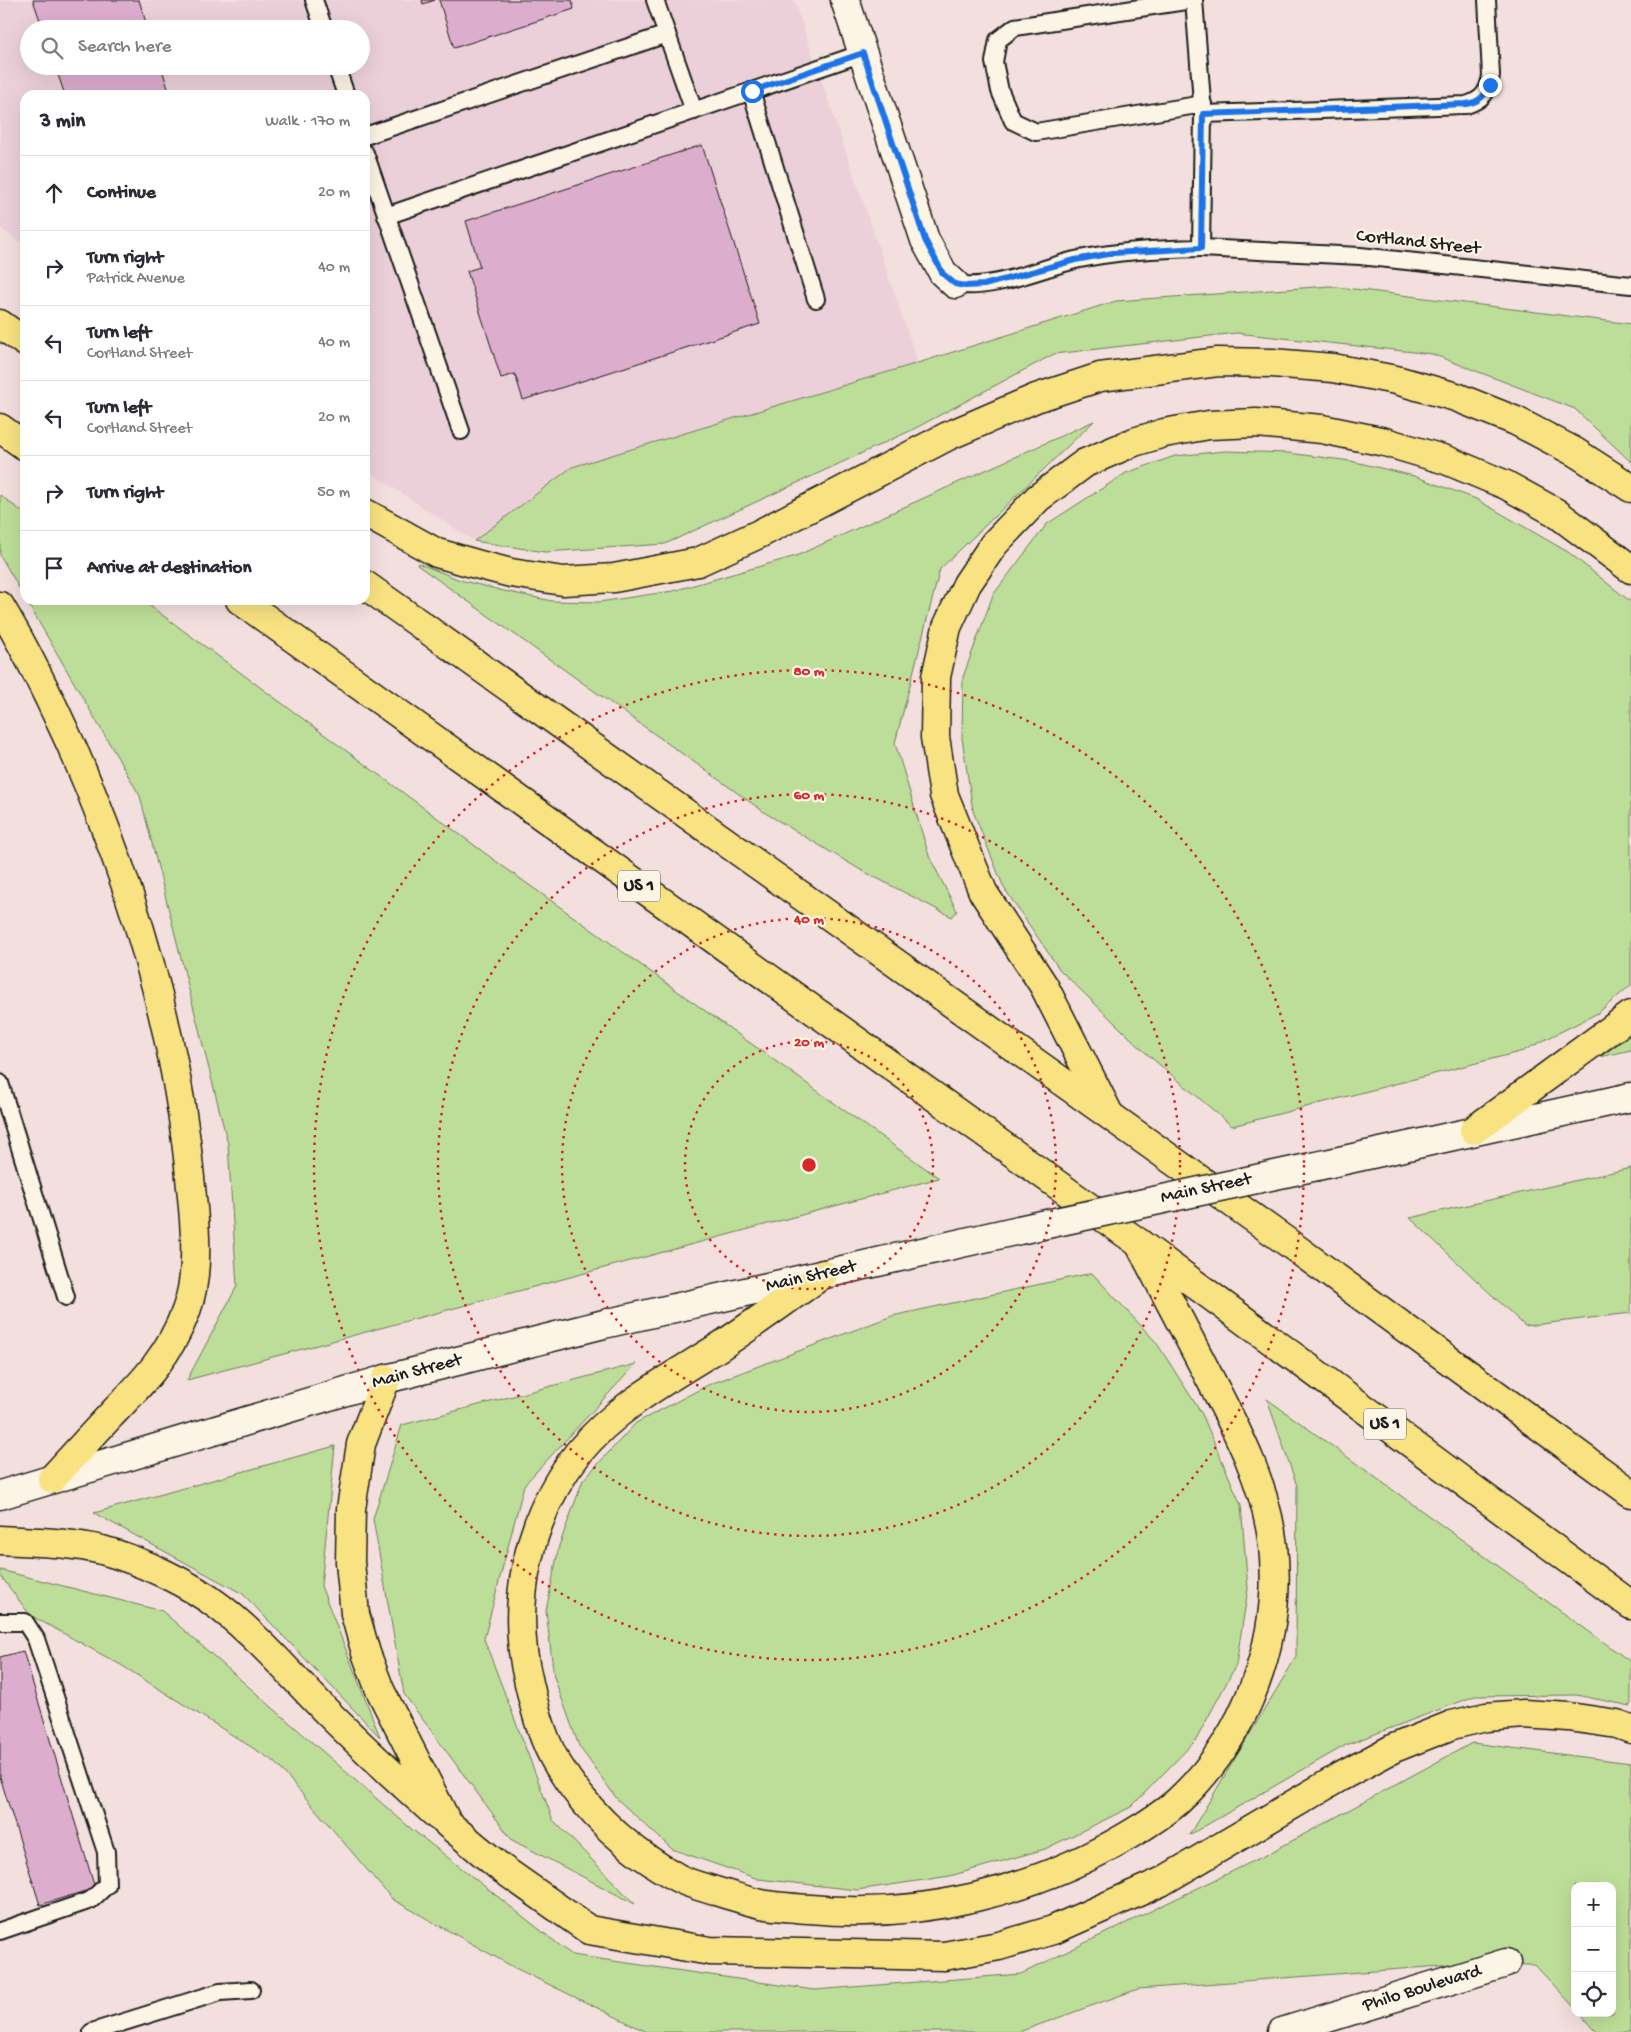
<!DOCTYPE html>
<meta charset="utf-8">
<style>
body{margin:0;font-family:"Gochi Hand",sans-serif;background:#f2f2f3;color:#2b2b33}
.controls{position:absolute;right:15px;bottom:15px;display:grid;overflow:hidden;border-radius:10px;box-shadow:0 5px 20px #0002}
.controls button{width:45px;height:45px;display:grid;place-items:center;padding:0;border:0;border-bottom:1px solid #e1e1e2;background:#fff;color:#2b2b33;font:25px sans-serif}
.stop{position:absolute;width:15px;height:15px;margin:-11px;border:4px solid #1a73e8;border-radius:50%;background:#fff}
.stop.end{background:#1a73e8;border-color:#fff;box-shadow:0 1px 5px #0008}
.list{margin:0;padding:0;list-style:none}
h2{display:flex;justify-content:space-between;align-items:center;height:65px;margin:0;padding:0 20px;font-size:21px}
h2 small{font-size:16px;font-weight:400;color:#7c7c81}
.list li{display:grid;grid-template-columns:32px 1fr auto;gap:15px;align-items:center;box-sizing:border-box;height:75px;padding:0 20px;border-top:1px solid #e1e1e2}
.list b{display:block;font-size:19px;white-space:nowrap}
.list p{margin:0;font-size:16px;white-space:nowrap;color:#7c7c81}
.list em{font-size:16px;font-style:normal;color:#7c7c81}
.icon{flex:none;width:28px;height:28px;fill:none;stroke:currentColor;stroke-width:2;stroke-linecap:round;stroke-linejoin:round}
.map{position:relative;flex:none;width:1631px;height:2032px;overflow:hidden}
.search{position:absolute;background:#fff;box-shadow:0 5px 20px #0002;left:20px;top:20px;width:350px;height:55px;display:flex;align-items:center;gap:12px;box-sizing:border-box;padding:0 18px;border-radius:28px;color:#7c7c81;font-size:19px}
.panel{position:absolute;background:#fff;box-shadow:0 5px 20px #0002;left:20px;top:90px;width:350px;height:515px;border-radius:15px}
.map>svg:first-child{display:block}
</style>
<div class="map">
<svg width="1631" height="2032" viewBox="0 0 1631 2032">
<rect width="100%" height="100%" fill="#f3dfde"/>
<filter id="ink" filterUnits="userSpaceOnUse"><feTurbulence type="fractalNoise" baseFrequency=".02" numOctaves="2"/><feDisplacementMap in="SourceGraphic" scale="10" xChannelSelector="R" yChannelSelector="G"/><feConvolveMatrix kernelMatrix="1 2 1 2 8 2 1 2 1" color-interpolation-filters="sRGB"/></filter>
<g filter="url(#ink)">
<path fill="#ecd0d9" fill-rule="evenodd" d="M0,0h794l124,363 -346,104 -98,74 -109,-72v-374h-340v150l-25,-17zM29,29h332v37h-332z"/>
<g fill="#bdde98" stroke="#6c7d5a">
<path d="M1330,286l301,38v138l-56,-53 -143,-55 -196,-21 -182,21 -142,76 -247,114 -120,8 -71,-11 98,-74 346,-104 198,-62z"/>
<path d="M1094,421l-154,148 -45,174 34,113 28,55 -5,6 -93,-48 -92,-55 -350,-249 1,-2 42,17 44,11 48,10 47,1 74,-11 123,-35z"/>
<path d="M1225,451l63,2 63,8 63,15 62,23 92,53 63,50v383l-33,28 -75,38 -291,75 -85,-72 -87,-84 -56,-82 -31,-77 -11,-73 1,-61 30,-82 54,-71 79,-51 49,-17z"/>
<path d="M0,495l25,19v84l-25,-43z"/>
<path d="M26,600h116l355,262 442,316 -752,202 50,-94 -9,-142 -88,-348z"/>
<path d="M1631,1035v15l-31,7z"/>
<path d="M1631,1168v145l-106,13 -115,-108z"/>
<path d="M1092,1273l64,69 46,72 39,91 7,84 -12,76 -40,75 -65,67 -86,42 -95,27 -93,14 -99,-11 -86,-30 -55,-50 -38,-53 -25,-69 -8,-66 13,-65 24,-66 53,-57 72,-38 184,-69z"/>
<path d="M636,1364l-112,121 -40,154 69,181 82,84 -123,-64 -108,-146 -31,-175 29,-94z"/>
<path d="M1267,1399l364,263v44l-55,-11 -101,1 -129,49 -157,90 107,-178 1,-171z"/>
<path d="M335,1446l-14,140 59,151 -137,-143 -149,-81z"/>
<path d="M0,1570l162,41 247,216 163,128 242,35 207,-16 245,-119 206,-112 159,20v269h-34l-17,-19h32v-127h-37v122l-40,-43h-81l-316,24 -119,43h-372l-132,-64 -123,-69 -117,-137 -154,-97 -91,-50 -30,-40z"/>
</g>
<g fill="#ddadce" stroke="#1c1c1c">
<path d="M33,0h106l9,29h-105z"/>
<path d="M422,0h13l-12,4z"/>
<path d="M439,0h133l2,9 -120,39z"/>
<path d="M55,66h106l9,29h-105z"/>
<path d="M702,145l58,179 -237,76 -8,-26 -14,4 -34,-107 13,-4 -14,-46z"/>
<path d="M23,1651l72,237 -55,17 -40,-128v-120z"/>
</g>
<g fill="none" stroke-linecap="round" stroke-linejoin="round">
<g stroke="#1c1c1c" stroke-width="20">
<g id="lane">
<path d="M314,0l10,29"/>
<path d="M655,0l39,111"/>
<path d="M1192,0l-177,27 -17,13 -4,22 6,29 13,30 23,11 167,-28"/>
<path d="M336,66l10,29"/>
<path d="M751,91l65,208"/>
<path d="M1203,114l263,-9c17,-5 23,-14 25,-30l-4,-75"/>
<path d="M365,136l302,-102"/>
<path d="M365,153l96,278"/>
<path d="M386,216l477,-163"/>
<path d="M1201,248l159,8 271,29"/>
<path d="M955,284c35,7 84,-15 120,-24 41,-9 84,-11 126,-12l2,-134 -9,-114"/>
<path d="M0,1083l66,214"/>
<path d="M0,1622h25l11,17 70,213 1,33 -16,15 -91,31"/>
<path d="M92,2032l128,-40 31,-2"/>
</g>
</g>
<g stroke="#1c1c1c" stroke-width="31">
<g id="street">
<path d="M845,0l80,240 18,33 12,11"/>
<path d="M1282,2032l224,-69"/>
</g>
</g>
<g stroke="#1c1c1c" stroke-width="31">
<g id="secondary">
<path d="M1317,1166l314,-69"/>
<path d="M0,1495l386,-116 218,-55 415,-94"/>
</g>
</g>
<g stroke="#1c1c1c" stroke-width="31">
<g id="highway">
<path d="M0,324l25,18"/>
<path d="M0,428l25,18"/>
<path d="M365,513l72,40 39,11 35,9 52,8 51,-3 84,-16 61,-28 189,-98 88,-38 64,-21 118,-15 54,1 61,5 63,12 60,17 60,24 59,31 56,36"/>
<path d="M365,585l918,654 348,254"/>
<path d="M240,600l899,643 492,362"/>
<path d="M0,606c29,48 53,99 76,150 59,137 102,282 115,431 4,38 9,87 -5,124 -17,45 -42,70 -75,104 -20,21 -39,42 -59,64"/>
<path d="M1108,1112l-64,-126 -61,-94 -39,-97 -9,-58 1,-60 11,-50 20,-43 27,-40 44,-46 47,-35 49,-21 30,-9 45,-8 47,-2 66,6 63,13 61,18 60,25 49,27 76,57"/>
<path d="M1474,1130l157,-115"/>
<path d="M823,1274c-34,24 -69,50 -104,73 -49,31 -102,59 -140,105 -51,64 -70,151 -50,231 6,27 14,58 29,82 29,47 71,86 120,113 11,6 24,9 37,13 15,4 31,10 46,13 16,3 33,4 49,5 109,11 225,-18 319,-74 17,-10 33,-20 48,-33 69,-63 106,-163 96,-256 -7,-62 -37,-118 -66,-173 -22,-43 -45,-86 -68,-130"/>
<path d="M386,1379l-25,65 -10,65 -1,53 5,52 11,39 14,37 68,134 53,44 88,62 121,21 234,5 55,-10 54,-16 108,-48 179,-105 54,-29 58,-23 34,-8 38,-3 45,3 48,7 14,5"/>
<path d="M0,1540c34,2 69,2 102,10 40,11 87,33 119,58 36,28 71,68 103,101 37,37 75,72 114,107"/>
</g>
</g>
<use href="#lane" stroke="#fcf5e5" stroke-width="16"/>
<use href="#street" stroke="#fcf5e5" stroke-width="28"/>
<use href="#secondary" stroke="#fcf5e5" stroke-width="28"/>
<use href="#highway" stroke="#f8e281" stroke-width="28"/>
<g stroke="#1c1c1c" stroke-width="31" stroke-linecap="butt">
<path id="secondary-bridge" d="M1019,1230l298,-64"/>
</g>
<use href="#secondary-bridge" stroke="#fcf5e5" stroke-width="28"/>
</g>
</g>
<g fill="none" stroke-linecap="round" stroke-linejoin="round" filter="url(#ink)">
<path stroke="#1a73e8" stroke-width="6" d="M752,91l111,-38 62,187 18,34 12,10 10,2 19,-1 91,-25 38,-7 88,-5 2,-134 263,-10c13,-2 18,-7 24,-19"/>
</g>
<g fill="none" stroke="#d62828" stroke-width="2.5" stroke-dasharray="2.5 5">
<circle cx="809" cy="1165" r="124"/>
<circle cx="809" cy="1165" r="247"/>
<circle cx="809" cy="1165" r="371"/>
<circle cx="809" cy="1165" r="495"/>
</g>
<g text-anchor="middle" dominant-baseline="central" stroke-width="4.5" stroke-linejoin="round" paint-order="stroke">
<g fill="#fcf5e5" stroke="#5f5d58" stroke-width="1">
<rect x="618" y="870.5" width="42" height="31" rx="4"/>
<rect x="1364" y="1408.5" width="42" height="31" rx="4"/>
</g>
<g font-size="18" font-weight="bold" fill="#1c1c1c">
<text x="639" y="886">US 1</text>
<text x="1385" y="1424">US 1</text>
</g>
<g font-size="19" fill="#1c1c1c" stroke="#fcf5e5">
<text transform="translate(1418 243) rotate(6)">Cortland Street</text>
<text transform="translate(1206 1189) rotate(-12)">Main Street</text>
<text transform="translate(811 1277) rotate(-13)">Main Street</text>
<text transform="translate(417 1372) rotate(-15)">Main Street</text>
<text transform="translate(1422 1989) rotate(-17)">Philo Boulevard</text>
</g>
</g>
<circle cx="809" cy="1165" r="8" fill="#d62828" stroke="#fcf5e5" stroke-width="2.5"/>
<g font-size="15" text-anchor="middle" font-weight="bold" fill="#d62828" stroke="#fcf5e5" stroke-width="4.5" stroke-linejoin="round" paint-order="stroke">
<text x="809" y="675">80 m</text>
<text x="809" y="799">60 m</text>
<text x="809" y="923">40 m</text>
<text x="809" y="1046">20 m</text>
</g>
</svg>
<div class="controls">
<button>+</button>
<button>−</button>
<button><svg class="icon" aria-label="locate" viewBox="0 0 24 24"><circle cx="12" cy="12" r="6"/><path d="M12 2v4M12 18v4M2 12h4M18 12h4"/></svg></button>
</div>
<div class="stop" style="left:752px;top:91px"></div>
<div class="stop end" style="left:1490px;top:85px"></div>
<div class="search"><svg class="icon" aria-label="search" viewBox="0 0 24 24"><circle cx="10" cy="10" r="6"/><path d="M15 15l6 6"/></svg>Search here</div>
<section class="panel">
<h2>3 min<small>Walk · 170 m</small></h2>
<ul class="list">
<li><svg class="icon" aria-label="ahead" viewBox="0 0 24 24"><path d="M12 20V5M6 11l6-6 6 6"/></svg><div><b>Continue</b></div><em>20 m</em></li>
<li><svg class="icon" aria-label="right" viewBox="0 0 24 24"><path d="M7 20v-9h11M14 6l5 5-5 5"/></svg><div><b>Turn right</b><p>Patrick Avenue</p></div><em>40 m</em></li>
<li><svg class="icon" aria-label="left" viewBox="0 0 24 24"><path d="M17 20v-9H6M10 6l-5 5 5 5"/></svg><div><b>Turn left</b><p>Cortland Street</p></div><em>40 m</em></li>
<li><svg class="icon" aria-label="left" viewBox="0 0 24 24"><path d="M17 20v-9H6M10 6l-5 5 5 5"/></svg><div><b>Turn left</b><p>Cortland Street</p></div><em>20 m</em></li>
<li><svg class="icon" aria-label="right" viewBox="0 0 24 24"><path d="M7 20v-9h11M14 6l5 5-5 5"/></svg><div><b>Turn right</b></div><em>50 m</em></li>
<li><svg class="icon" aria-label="arrive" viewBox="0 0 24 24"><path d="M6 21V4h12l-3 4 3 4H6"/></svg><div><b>Arrive at destination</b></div></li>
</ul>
</section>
</div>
